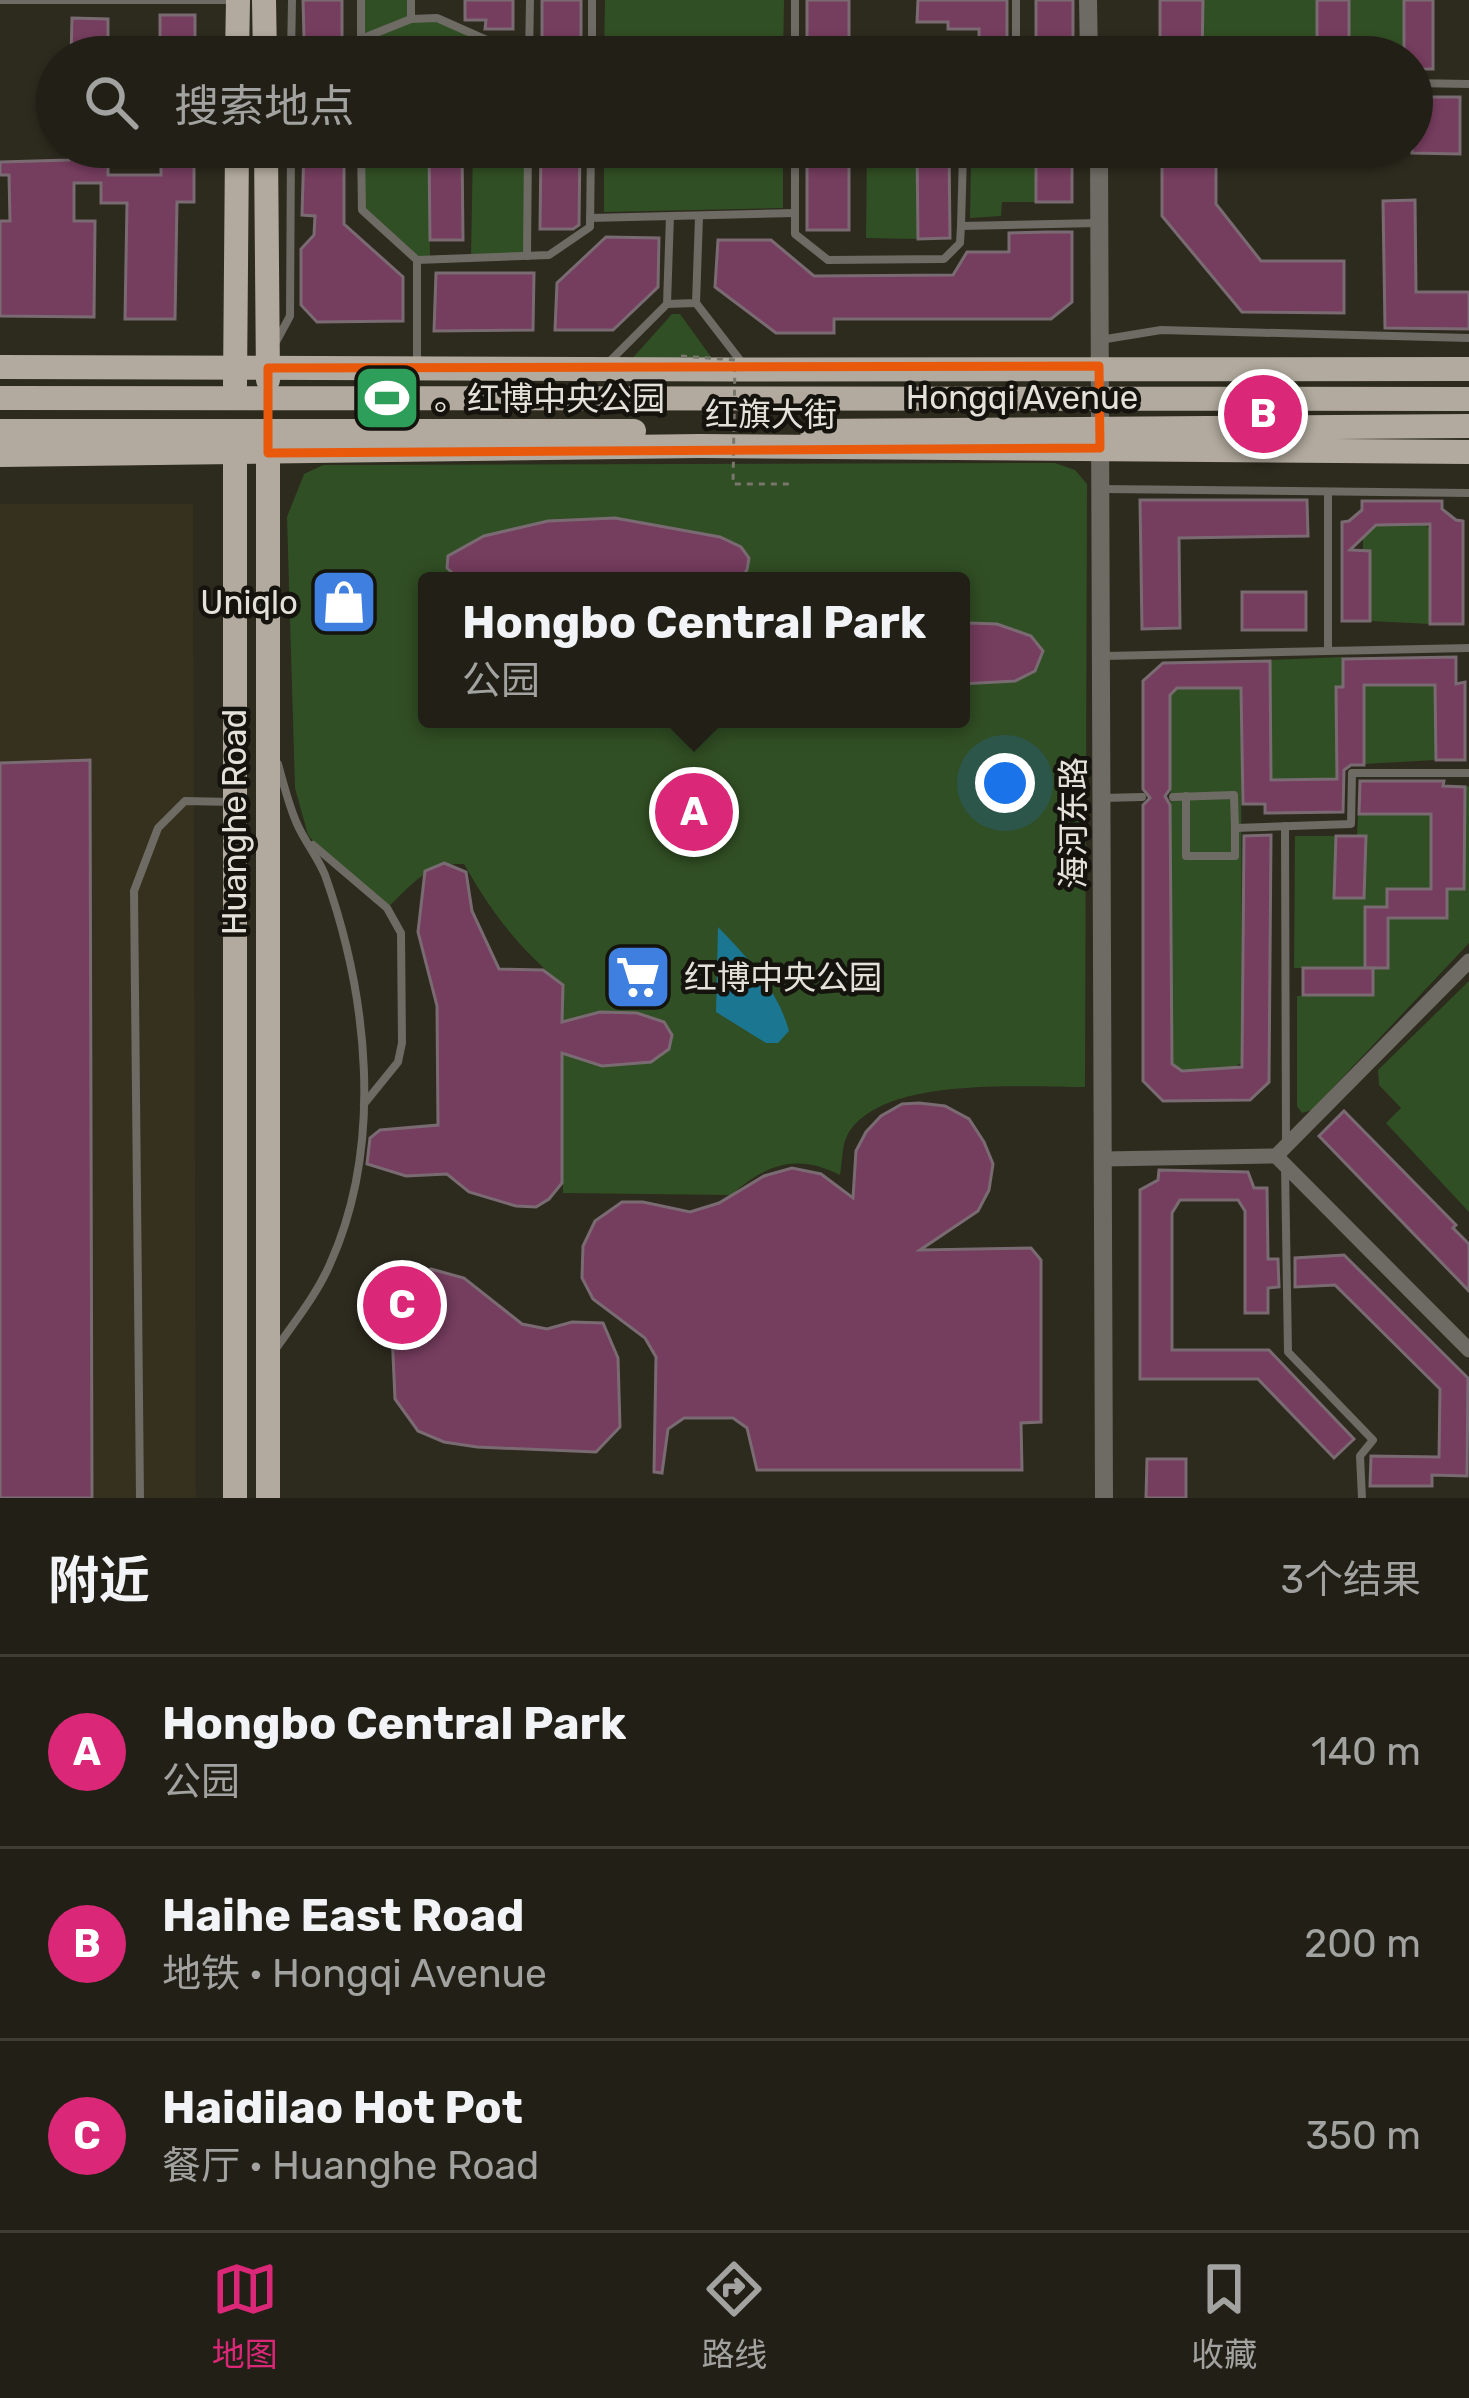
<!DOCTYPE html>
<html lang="zh">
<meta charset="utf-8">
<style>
body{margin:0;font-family:Rubik,"Noto Sans SC",sans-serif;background:#2a281f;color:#f1f3f6}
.you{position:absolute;left:1005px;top:783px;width:42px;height:42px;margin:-30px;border:9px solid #fff;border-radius:50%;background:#1a73e8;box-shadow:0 0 0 18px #1a73e833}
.badge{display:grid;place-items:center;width:78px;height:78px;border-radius:50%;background:#db2777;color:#fff;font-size:39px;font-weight:700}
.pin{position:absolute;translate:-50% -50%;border:6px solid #fff;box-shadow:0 3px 12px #0006}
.popup{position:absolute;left:418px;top:572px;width:552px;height:156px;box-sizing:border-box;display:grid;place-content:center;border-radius:12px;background:#222016;filter:drop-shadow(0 3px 9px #0005);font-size:39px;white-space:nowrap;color:#a2a3a1}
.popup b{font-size:45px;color:#f1f3f6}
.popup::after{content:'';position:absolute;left:50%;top:100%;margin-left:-24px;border:24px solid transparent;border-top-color:#222016}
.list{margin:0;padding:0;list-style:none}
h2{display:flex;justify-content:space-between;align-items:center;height:156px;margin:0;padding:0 48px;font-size:51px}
h2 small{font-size:39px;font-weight:400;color:#a2a3a1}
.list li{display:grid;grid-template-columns:78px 1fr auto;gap:36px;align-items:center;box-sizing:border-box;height:192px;padding:0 48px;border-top:3px solid #3f3e35}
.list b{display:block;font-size:45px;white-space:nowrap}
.list p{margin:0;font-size:39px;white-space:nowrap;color:#a2a3a1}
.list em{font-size:39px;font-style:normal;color:#a2a3a1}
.icon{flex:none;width:66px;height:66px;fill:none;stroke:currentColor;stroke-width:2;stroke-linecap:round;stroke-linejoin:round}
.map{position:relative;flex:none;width:1469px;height:1498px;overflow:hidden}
.search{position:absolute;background:#222016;box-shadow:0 3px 9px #0004;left:36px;right:36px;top:36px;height:132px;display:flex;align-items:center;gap:30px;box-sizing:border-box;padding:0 42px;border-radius:66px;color:#a2a3a1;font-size:45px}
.sheet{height:732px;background:#222016}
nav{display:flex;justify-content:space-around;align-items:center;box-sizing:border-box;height:168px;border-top:3px solid #3f3e35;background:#222016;font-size:33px;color:#a2a3a1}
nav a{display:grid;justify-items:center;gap:6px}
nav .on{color:#db2777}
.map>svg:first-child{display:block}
</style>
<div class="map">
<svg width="1469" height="1498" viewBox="0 0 1469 1498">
<rect width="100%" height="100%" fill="#2d2a1e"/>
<path fill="#36301e" d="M0,504h193l3,994h-196z"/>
<g fill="#314f24" fill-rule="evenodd">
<path d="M361,0h50l1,19 25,-1 52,23 40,1v15h-168z"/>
<path d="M605,0h179l-1,57h-179z"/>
<path d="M1203,0h114v57h-38l-1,-18h-37v18h-39z"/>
<rect x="1349" y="0" width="55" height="57"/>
<path d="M361,147h68l1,113h-13l-55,-50z"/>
<path d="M473,147h55l-1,109 -56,2z"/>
<path d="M604,147h179v61l-179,4z"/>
<path d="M867,147h50l1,92 -52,-1z"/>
<path d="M1036,160v42h-34l-1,14 -31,2 1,-55z"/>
<path d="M672,314h8l42,58 -100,-2z"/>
<path d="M1055,463l20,7 12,14 -2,603c-58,1 -209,-13 -239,51 -4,10 -4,26 -6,37 -43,-22 -74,-11 -109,20l-168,-2v-208c-45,-38 -70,-70 -99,-121 -37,-2 -52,21 -77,44l-57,-46 -22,-27 -13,-47 -8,-271 17,-43 19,-9zM427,581h534v138h-534z"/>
<path d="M1377,525h48l14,12 -9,87 -60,-3v-70h-7v-13z"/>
<path d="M1343,657v30l-7,1 3,91 -68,1 -1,-120z"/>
<path d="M1364,685h71l1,75 -72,4z"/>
<path d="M1177,688h64l1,374 -7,5 -53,4 -10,-7 -2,-369z"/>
<path d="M1469,786v157l-157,167 -10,3 -5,-7v-110l75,-1 1,-27 15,-1v-49l59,-1v-28l17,-1 1,-101z"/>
<path d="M1358,814h73v75h-43l-1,18 -22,61h-71l1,-132h41l-2,62h29l3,-61 -9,-1z"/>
<path d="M1469,981v231l-83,-89 15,-15 -22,-23 -1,-15z"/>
</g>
<path fill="#1b7791" d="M718,927c29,30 60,63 71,104l-11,12h-12l-50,-31z"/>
<g fill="#753d5e" stroke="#7a6b73" stroke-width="3">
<path d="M303,0h39v57h-33v-19h-5z"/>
<path d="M465,0h48v29h-28l1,-9h-21z"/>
<rect x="542" y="0" width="39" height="57"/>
<rect x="807" y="0" width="42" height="57"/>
<path d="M918,0h89v38h-28v-9h-31v-7h-31z"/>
<rect x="1036" y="0" width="37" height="57"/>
<path d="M1160,0h43l-1,57h-42z"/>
<rect x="1317" y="0" width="32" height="57"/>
<path d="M1404,0h29v69h-21v-12h-8z"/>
<rect x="160" y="15" width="35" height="42"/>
<path d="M72,18l36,1v38h-37z"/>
<path d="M1412,97h48v57l-48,-1z"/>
<path d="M69,147h39v28h53v-28h33v55h-17l-2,117h-50l2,-116h-26v-20h-27v38h21l-1,96 -94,-1v-95h10l-1,-46h-9v-13l69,-2z"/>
<path d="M304,147h40v77l59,53v44l-86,1 -16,-17v-56l13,-14 1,-19 -13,-1z"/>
<path d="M429,147h33l1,93h-33z"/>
<path d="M541,147h39l-1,78 -6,4h-33z"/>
<rect x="807" y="147" width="42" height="83"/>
<path d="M917,147h32l1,91 -32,1z"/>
<rect x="1036" y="147" width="36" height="55"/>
<path d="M1162,147h120v17l-66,1v39l45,57h83v52l-102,-1 -80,-96z"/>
<path d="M1415,200l1,92h53v37l-84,-1 -2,-127z"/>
<path d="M1048,232h24v70l-21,17h-217v14h-58l-61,-46 3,-47h53l43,36 139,-1 14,-23h42v-19z"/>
<path d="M606,237l53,1 -1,49 -45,43h-58l2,-47z"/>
<path d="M436,273h98l-1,57 -99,1z"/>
<path d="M1140,500h167l1,36 -129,2 1,90 -38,1z"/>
<path d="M1362,501h80v8l14,11 7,1v103h-33v-100l-54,1 -26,25 20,1v70h-28v-99l7,-1 13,-11z"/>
<path d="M615,518l105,19 21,10 8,11 -2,12 -8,11h-278l-14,-13 1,-12 36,-20 64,-15z"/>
<rect x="1242" y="592" width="64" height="38"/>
<path d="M969,623l28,1 34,12 12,15 -8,20 -20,10 -54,3v-60z"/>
<path d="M1456,657v27l9,-2v78h-29l-1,-75h-71v80h-13l-7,5 -1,42 -78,1v-9h-22l-2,-116h-64l-7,7v94l-5,7 5,9 2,259 10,7 60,-4 2,-231 27,-1 -2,247 -19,18 -87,1 -20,-20v-276l7,-7 -7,-9v-108l20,-18 107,-2 1,119 66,-1 -1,-92h7v-28z"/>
<path d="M90,760l2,738h-92v-735z"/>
<path d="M1360,781h84l-1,5 22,1 -1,102h-17v29h-59v50h-23v-61h22v-18h44v-75h-72z"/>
<path d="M1336,836h30l-2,62h-30z"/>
<path d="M444,863l22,9 6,39 27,58 44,1 20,15 -1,37 38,-10 37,1 27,9 8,13 -3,14 -18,13 -49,4 -40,-13v130l-13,16 -13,8 -20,-1 -47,-14 -22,-18 -41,2 -39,-12 3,-26 10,-8 58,-5 -1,-119 -19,-74 7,-61z"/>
<rect x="1303" y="968" width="70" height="27"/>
<path d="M919,1103l26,3 24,13 15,23 9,22 -4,26 -11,21 -58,39 111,-2 10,12v162l-20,1 1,47h-265l-10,-42 -14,-10h-49l-16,11 -6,44 -8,-1 2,-115 -11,-19 -52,-39 -11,-21 1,-32 12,-25 27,-19h21l47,10 29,-9 45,-27 28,-8 29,6 32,24 3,-47 10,-19 15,-16 21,-12z"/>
<path d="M1344,1111l112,114 -3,3 16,16v47l-150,-155z"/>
<path d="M1159,1170l89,2 6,16h13l1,71h10l1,28 -11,1v25h-23v-102l-7,-11h-58l-8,13v137h97l85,89 -20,19 -76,-79h-118v-189l18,-10z"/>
<path d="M1344,1255l124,123 -1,98 -35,-1v11h-62l1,-30 68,1 1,-68 -105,-104 -40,2v-29z"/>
<path d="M431,1269l33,9 58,46 25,5 25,-7 31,1 15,35 2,69 -24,25 -119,-5 -33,-5 -26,-11 -23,-32 -5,-110 17,-14z"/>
<path d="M1147,1459h39v39h-40z"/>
</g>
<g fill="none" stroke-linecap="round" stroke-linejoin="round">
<g stroke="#6e6a64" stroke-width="8">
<path d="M0,0h236"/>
<path d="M361,0v39"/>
<path d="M1016,0v57"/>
<path d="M411,19l26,-1 52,23 40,1"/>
<path d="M291,57l1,-57"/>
<path d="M361,57v-18l50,-20v-19"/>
<path d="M529,57l1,-57"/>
<path d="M592,57v-57"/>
<path d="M795,57v-57"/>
<path d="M1412,83l57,1"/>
<path d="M361,147l1,63 55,50v107"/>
<path d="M795,147v87l33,26 116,-1 16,-16 1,-17"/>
<path d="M1016,147v5l-53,2 -2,72 138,-3"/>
<path d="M670,216l-3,88 29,-1 3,-86"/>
<path d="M590,218l205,-5"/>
<path d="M527,256l1,-109"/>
<path d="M417,260l132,-5 41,-28 1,-80"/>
<path d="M696,303l47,61"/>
<path d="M277,340l13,-24 1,-169"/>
<path d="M1100,340l61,-10 308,8"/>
<path d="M609,362l58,-58"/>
<path d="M1102,489l367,4"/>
<path d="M1328,493v158"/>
<path d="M1105,656l364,-8"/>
<path d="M1186,796v60h49v-28"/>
<path d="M1173,797l61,-2 1,33 116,-4 1,-51h117"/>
<path d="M1103,798l39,-1"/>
<path d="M1285,826l1,317"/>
<path d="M313,845l74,63 14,25 1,110 -4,19 -34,42"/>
<path d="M1285,1166l3,186 85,88 -13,16 2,42"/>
<path d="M275,1350c20,-29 41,-54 55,-86 54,-120 38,-268 -5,-389 -7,-17 -19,-32 -27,-49 -9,-19 -14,-41 -20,-62"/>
<path d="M140,1498l-6,-607 24,-63 27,-27 47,1"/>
</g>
<g stroke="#6e6a64" stroke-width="15">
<path d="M1469,961l-193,195 193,194"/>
<path d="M1104,1159l172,-3"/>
</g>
<g stroke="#6e6a64" stroke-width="18">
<path d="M1088,0l1,57"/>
<path d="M1099,147l5,1351"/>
</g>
<g stroke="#b2aa9e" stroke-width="24">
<path d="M264,0l1,57"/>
<path d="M237,57l1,-57"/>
<path d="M266,147l2,233"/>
<path d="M0,367c490,5 979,1 1469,2"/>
<path d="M235,385l2,-238"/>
<path d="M0,398l1469,1"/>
<path d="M0,431h634"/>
<path d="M812,431l657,-5"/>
<path d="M268,438v1060"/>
<path d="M0,455l700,-9 769,6"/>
<path d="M235,1498v-1061"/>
</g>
<path stroke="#79776d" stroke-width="3" stroke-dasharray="6 6" stroke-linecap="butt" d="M681,356l54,4 -2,124h59"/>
</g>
<path fill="none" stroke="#e8590c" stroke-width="9" stroke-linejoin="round" d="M1099,366l1,82 -832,5v-85z"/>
<defs>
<g id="stadium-square" transform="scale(3.45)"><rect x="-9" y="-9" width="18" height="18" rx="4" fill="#2e9e5b" stroke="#14130d"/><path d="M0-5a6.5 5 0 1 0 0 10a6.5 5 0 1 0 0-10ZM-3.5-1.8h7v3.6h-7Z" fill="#fff"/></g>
<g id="shop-square" transform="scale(3.45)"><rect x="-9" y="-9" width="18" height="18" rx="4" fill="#3f7fe0" stroke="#14130d"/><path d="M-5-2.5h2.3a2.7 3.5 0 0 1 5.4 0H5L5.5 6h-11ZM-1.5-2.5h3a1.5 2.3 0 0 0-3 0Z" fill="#fff"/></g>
<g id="supermarket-square" transform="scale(3.45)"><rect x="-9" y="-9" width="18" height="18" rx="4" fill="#3f7fe0" stroke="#14130d"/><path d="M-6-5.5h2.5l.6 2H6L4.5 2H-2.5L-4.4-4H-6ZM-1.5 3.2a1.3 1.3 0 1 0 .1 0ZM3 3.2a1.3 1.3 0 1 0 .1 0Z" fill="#fff"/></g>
</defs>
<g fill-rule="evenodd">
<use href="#stadium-square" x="387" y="398"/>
<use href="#shop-square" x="344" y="602"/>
<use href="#supermarket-square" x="638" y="977"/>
</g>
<g text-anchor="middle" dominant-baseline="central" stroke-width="9" stroke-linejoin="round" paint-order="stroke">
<g font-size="33" fill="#e3e1d9" stroke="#14130d">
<text x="1022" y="397">Hongqi Avenue</text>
<text x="771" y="414">红旗大街</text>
<text transform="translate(234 822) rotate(-90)">Huanghe Road</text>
<text transform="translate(1073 823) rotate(-90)">海河东路</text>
</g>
<g font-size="33" fill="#e3e1d9" stroke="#14130d" text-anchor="start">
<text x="434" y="398">。红博中央公园</text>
<text x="298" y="602" text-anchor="end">Uniqlo</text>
<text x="684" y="977">红博中央公园</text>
</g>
</g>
</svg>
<div class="you"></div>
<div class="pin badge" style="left:694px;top:812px">A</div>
<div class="popup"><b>Hongbo Central Park</b>公园</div>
<div class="pin badge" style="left:1263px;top:414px">B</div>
<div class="pin badge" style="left:402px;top:1305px">C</div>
<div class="search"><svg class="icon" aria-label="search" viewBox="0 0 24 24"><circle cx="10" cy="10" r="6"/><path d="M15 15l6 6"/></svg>搜索地点</div>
</div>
<section class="sheet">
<h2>附近<small>3个结果</small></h2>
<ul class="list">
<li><span class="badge">A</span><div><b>Hongbo Central Park</b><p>公园</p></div><em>140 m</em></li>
<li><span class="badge">B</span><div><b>Haihe East Road</b><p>地铁 · Hongqi Avenue</p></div><em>200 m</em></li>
<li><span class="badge">C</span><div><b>Haidilao Hot Pot</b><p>餐厅 · Huanghe Road</p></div><em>350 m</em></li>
</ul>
</section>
<nav>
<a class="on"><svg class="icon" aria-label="map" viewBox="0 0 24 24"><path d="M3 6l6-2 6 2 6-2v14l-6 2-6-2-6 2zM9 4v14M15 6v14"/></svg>地图</a>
<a><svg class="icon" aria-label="directions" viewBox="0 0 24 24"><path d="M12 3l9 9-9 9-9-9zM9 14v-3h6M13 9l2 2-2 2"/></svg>路线</a>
<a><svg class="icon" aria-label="saved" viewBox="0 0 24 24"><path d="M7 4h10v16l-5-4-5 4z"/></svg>收藏</a>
</nav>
